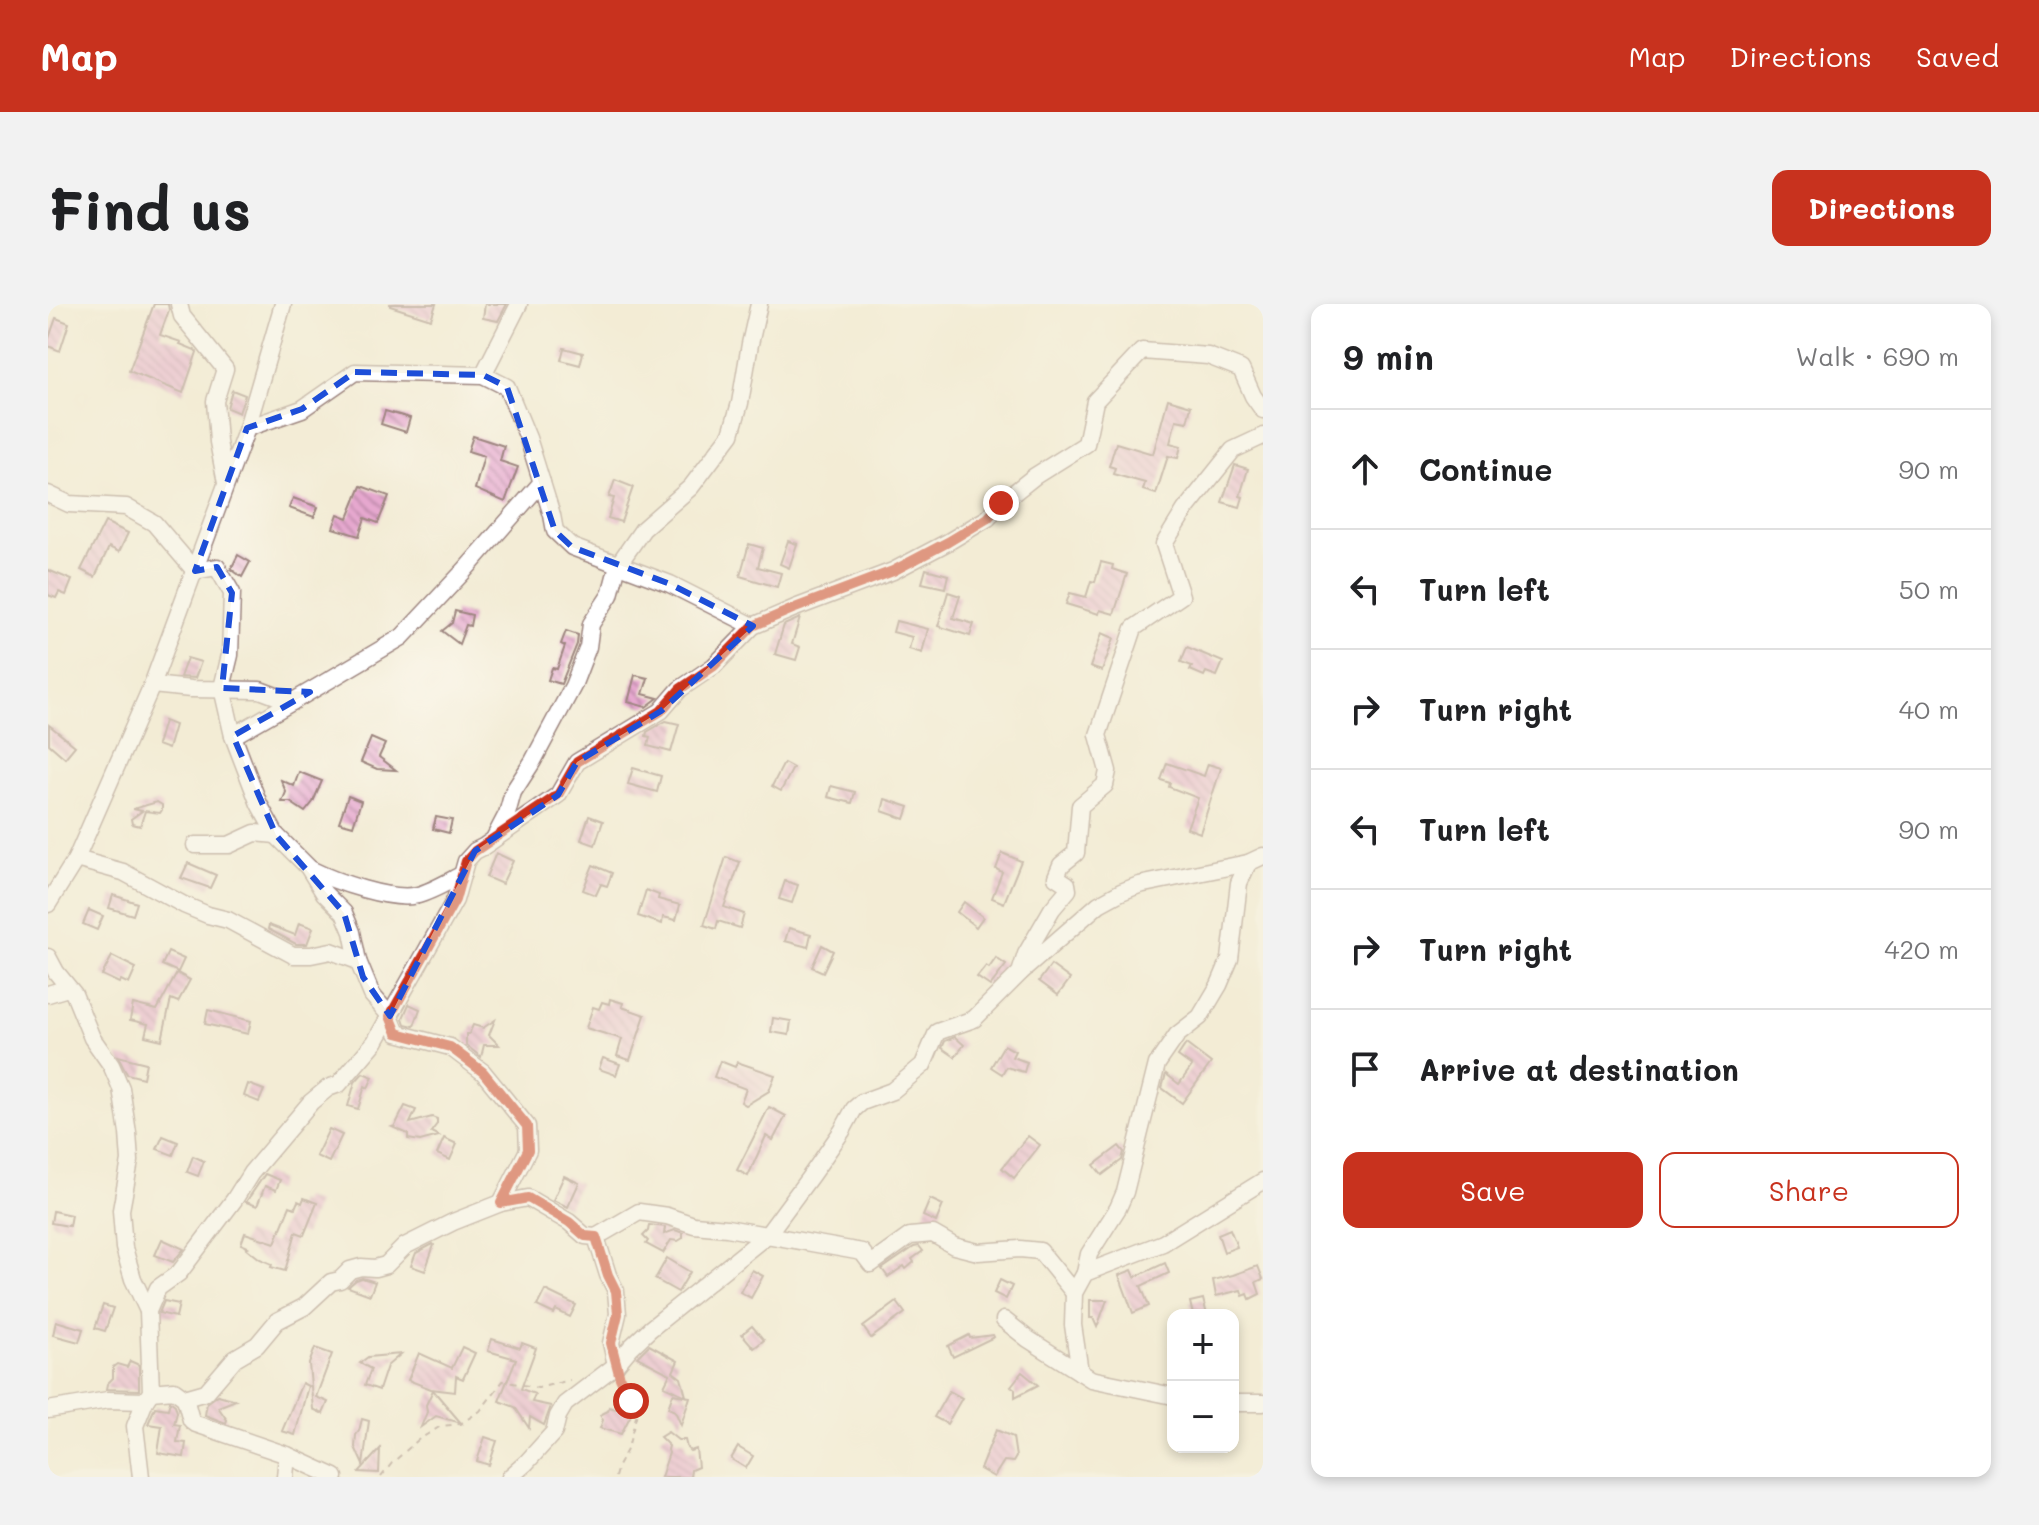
<!DOCTYPE html>
<meta charset="utf-8">
<style>
body{margin:0;font-family:Mali,sans-serif;background:#f2f2f2;color:#202124}
.controls{position:absolute;right:24px;bottom:24px;display:grid;overflow:hidden;border-radius:16px;box-shadow:0 4px 12px #0003}
.controls button{width:72px;height:72px;display:grid;place-items:center;padding:0;border:0;border-bottom:2px solid #e0e0e0;background:#fff;color:#202124;font:40px sans-serif}
.stop{position:absolute;width:24px;height:24px;margin:-18px;border:6px solid #c8321e;border-radius:50%;background:#fff}
.stop.end{background:#c8321e;border-color:#fff;box-shadow:0 2px 8px #0008}
.list{margin:0;padding:0;list-style:none}
h2{display:flex;justify-content:space-between;align-items:center;height:104px;margin:0;padding:0 32px;font-size:34px}
h2 small{font-size:26px;font-weight:400;color:#757577}
.list li{display:grid;grid-template-columns:52px 1fr auto;gap:24px;align-items:center;box-sizing:border-box;height:120px;padding:0 32px;border-top:2px solid #e0e0e0}
.list b{display:block;font-size:30px;white-space:nowrap}
.list em{font-size:26px;font-style:normal;color:#757577}
.actions{display:flex;gap:16px;padding:24px 32px}
.actions a{flex:1;padding:18px 0;border:2px solid #c8321e;border-radius:16px;text-align:center;font-size:28px;color:#c8321e}
.actions .main{background:#c8321e;color:#fff}
.icon{flex:none;width:44px;height:44px;fill:none;stroke:currentColor;stroke-width:2;stroke-linecap:round;stroke-linejoin:round}
.map{position:relative;flex:none;width:1215px;height:1173px;overflow:hidden;border-radius:16px}
header{display:flex;align-items:center;gap:48px;box-sizing:border-box;height:112px;padding:0 40px;background:#c8321e;color:#fff}
header strong{font-size:38px}
nav{display:flex;gap:44px;margin-inline-start:auto;font-size:28px}
.intro{display:flex;align-items:center;justify-content:space-between;box-sizing:border-box;height:192px;padding:0 48px}
h1{margin:0;font-size:56px}
.button{padding:20px 36px;border-radius:16px;background:#c8321e;color:#fff;font-size:28px;font-weight:700}
main{display:flex;gap:48px;padding:0 48px}
aside{flex:1;background:#fff;border-radius:16px;box-shadow:0 4px 12px #0003}
.map>svg:first-child{display:block}
</style>
<header>
<strong>Map</strong>
<nav><a>Map</a><a>Directions</a><a>Saved</a></nav>
</header>
<div class="intro"><h1>Find us</h1><a class="button">Directions</a></div>
<main>
<div class="map">
<svg width="1215" height="1173" viewBox="0 0 1215 1173">
<defs>
<pattern id="building-back-hatch" width="6" height="6" patternUnits="userSpaceOnUse" patternTransform="scale(2)"><rect width="6" height="6" fill="#e6a8cf"/><path d="M-1 5l2 2M0 0l6 6M5-1l2 2" fill="none" stroke="#bc88a8"/></pattern>
</defs>
<rect width="100%" height="100%" fill="#fbf7ec"/>
<filter id="ink" filterUnits="userSpaceOnUse"><feTurbulence type="fractalNoise" baseFrequency=".0125" numOctaves="2"/><feDisplacementMap in="SourceGraphic" scale="16" xChannelSelector="R" yChannelSelector="G"/><feConvolveMatrix kernelMatrix="1 2 1 2 8 2 1 2 1" color-interpolation-filters="sRGB"/></filter>
<filter id="wash" filterUnits="userSpaceOnUse"><feTurbulence type="fractalNoise" baseFrequency=".006" numOctaves="4" result="noise"/><feDisplacementMap in="SourceGraphic" scale="32" xChannelSelector="R" yChannelSelector="G"/><feGaussianBlur stdDeviation="1.8" result="paint"/><feColorMatrix in="noise" values="0 0 0 0 0 0 0 0 0 0 0 0 0 0 0 0 0 1.4 0 .05"/><feComposite in="paint" operator="in"/></filter>
<g filter="url(#wash)">
<rect width="100%" height="100%" fill="#f3ecd6"/>
<g id="blocks">
<g fill="url(#building-back-hatch)">
<path d="M106,0h14l1,6 -9,25 21,7 -1,2 15,6 2,2 -14,41 -54,-22z"/>
<path d="M342,0h46l-5,15 -41,-13z"/>
<path d="M437,0h22l-9,17 -15,-3z"/>
<path d="M8,14l13,5 -9,28 -12,-5v-5z"/>
<path d="M516,44l19,5 -3,12 -19,-5z"/>
<path d="M184,86l13,5 -6,18 -12,-5z"/>
<path d="M1120,95l23,7 -4,16 -11,-2 -6,23 11,3 -3,12 -10,-2 -12,38 -13,-4 2,-7 -32,-9 2,-6 -6,-2 7,-23 37,11z"/>
<path d="M337,107l25,7 -4,14 -25,-8z"/>
<path d="M425,132l31,10 -4,15 18,6 -13,35 -30,-13 9,-33 -16,-5z"/>
<path d="M1187,161l13,4 -8,27 3,1 -3,10 -18,-5z"/>
<path d="M567,176l18,7 -12,35 -13,-4 6,-20 -5,-1z"/>
<path d="M313,182l28,10 -11,27 -13,-5 -6,18 -26,-8 5,-14 10,4z"/>
<path d="M245,194l25,9 -4,10 -25,-9z"/>
<path d="M57,218l23,11 -9,19 -10,-5 -14,30 -14,-7z"/>
<path d="M740,237l9,3 -8,24 -9,-4z"/>
<path d="M701,240l14,4 -5,19 23,6 -4,14 -37,-11z"/>
<path d="M190,251l12,7 -8,15 -11,-8z"/>
<path d="M1053,258l12,3 -1,4 15,5 -13,40 -14,-4 -1,4 -33,-10 4,-11 16,4 5,-16 4,1z"/>
<path d="M878,265l22,6 -3,13 -23,-5z"/>
<path d="M0,266l24,10 -6,15 -7,-3 -3,6 -8,-3z"/>
<path d="M900,288l12,4 -7,22 21,6 -4,12 -32,-10z"/>
<path d="M407,307l17,4 -2,11 -4,-1 -7,19 -17,-13 10,-8z"/>
<path d="M752,314l-8,26 8,3 -4,13 -21,-6 9,-29z"/>
<path d="M848,317l32,8 -6,24 -13,-4 3,-12 -19,-5z"/>
<path d="M518,327l12,4 -1,9 -16,40 -13,-4 4,-12 5,1 8,-23 -4,-2z"/>
<path d="M1054,329l12,5 -12,33 -12,-4z"/>
<path d="M1139,343l36,15 -6,14 -11,-4 -2,4 -14,-6 2,-4 -11,-4z"/>
<path d="M139,354l14,4 -6,16 -15,-1z"/>
<path d="M587,371l13,3 -5,16 15,4 -12,9 -18,-5z"/>
<path d="M116,417l11,4 -7,24 -11,-4z"/>
<path d="M618,417l13,3 -8,28 -23,-6 2,-9 -4,-1 1,-4z"/>
<path d="M1,421l26,21 -10,12 -16,-14z"/>
<path d="M323,434l14,6 -6,13 17,13 -19,-1 -16,-7z"/>
<path d="M736,459l9,5 -12,23 -9,-5z"/>
<path d="M1119,459l37,13 4,-12 13,4 -21,65 -13,-5 11,-30 -29,-11 1,-4 -9,-3z"/>
<path d="M585,464l28,8 -4,16 -29,-8z"/>
<path d="M251,468l23,9 -9,21 -8,10 -15,-10h-8l4,-10 -5,-12 13,6z"/>
<path d="M783,482l24,6 -3,11 -24,-6z"/>
<path d="M300,492l13,5 -8,25 -14,-4z"/>
<path d="M837,495l24,8 -4,12 -23,-8z"/>
<path d="M109,498l5,3v5l-2,3 -15,-2 -5,15 -8,-2 -1,-5 11,-8 -9,-2z"/>
<path d="M541,512l14,5 -8,24 -14,-5z"/>
<path d="M388,513l16,3 -3,13 -16,-4z"/>
<path d="M448,549l17,8 -11,23 -16,-7z"/>
<path d="M954,549l19,8 -17,42 -12,-5 10,-26 -6,-3z"/>
<path d="M678,553l14,5 -16,45 20,7 -4,14 -22,-7 -2,8 -12,-4z"/>
<path d="M140,559l28,12 -6,13 -29,-10z"/>
<path d="M545,561l19,8 -5,13 -6,-2 -5,11 -13,-5z"/>
<path d="M737,577l13,4 -6,18 -13,-4z"/>
<path d="M598,586l13,5 -1,4 22,6 -4,15 -13,-3 -1,7 -24,-8z"/>
<path d="M65,591l24,8 -4,12 -24,-7z"/>
<path d="M916,598l19,15 -7,10 -19,-15z"/>
<path d="M41,606l14,6 -6,14 -14,-6z"/>
<path d="M251,619l14,5 -6,16h-11l-28,-15 1,-4 26,10z"/>
<path d="M741,624l22,6 -3,13 -23,-6z"/>
<path d="M774,641l11,6 -10,21 -11,-5z"/>
<path d="M120,648l16,7 -6,13 -16,-7z"/>
<path d="M64,652l24,12 -7,16 -8,-4 -2,3 -17,-8z"/>
<path d="M948,654l10,7 -16,21 -13,-9 9,-11 3,2z"/>
<path d="M1003,661l19,14 -12,16 -19,-14z"/>
<path d="M129,669l13,7 -12,22 -7,-3 -9,41 -17,-4 3,-12 -18,-4 3,-16 24,6z"/>
<path d="M562,695l13,4 -1,4 23,8 -15,45 -13,-4 5,-17 -36,-11 7,-21 6,2 3,-7 7,2z"/>
<path d="M361,700l11,5 -6,17 -9,-2 -2,-6z"/>
<path d="M160,706l43,11 -3,13 -43,-10z"/>
<path d="M725,714l18,3 -2,14 -18,-3z"/>
<path d="M447,716l-6,15 10,10h-15l-3,12 -15,-12v-11h3l4,-9 10,3z"/>
<path d="M907,733l9,8 -9,12 -13,-9 3,-7z"/>
<path d="M1138,740l25,19 -29,40 -20,-15 4,-14 13,10 13,-18 -14,-10z"/>
<path d="M956,741l11,6 -3,6 15,5 -3,10 -18,-5 -4,7 -11,-7z"/>
<path d="M70,752l28,7 -3,15 -16,-4z"/>
<path d="M555,754l17,6 -4,11 -17,-6z"/>
<path d="M672,757l15,6 2,-5 38,13 -6,16 -23,14 -5,-3 5,-13 -32,-12z"/>
<path d="M315,769l10,4 -5,11 -3,-2 -7,23 -10,-3 7,-24z"/>
<path d="M200,780l16,6 -5,12 -15,-6z"/>
<path d="M357,802l11,4 -6,13 22,-6 5,2v5l-6,8 8,4 -19,5 -12,-2v-5l-16,-7 3,-1z"/>
<path d="M721,803l17,9 -13,24 -7,-4 -18,40 -11,-6z"/>
<path d="M281,825l13,6 -13,27 -13,-6z"/>
<path d="M115,832l15,6 -5,13 -16,-6z"/>
<path d="M980,832l12,9 -26,33 -12,-10z"/>
<path d="M396,834l13,6 -7,16 -13,-6z"/>
<path d="M1071,842l5,6 -2,8 -20,15 -8,-10z"/>
<path d="M145,852l11,5 -6,15 -11,-4z"/>
<path d="M217,870l15,6 -4,10 -11,-4 -8,20 -11,-4z"/>
<path d="M516,872l15,7 -11,24 -15,-7z"/>
<path d="M256,894l13,5 -13,32 -8,-3 -11,39 -14,-4 1,-3 -12,-5 -14,-11 2,-1 -7,-3 4,-11 30,10 15,-37 5,2 3,-7 4,2z"/>
<path d="M882,895l13,6 -7,17 -13,-6z"/>
<path d="M5,907l18,4 -2,11 -18,-3z"/>
<path d="M601,921l16,2 -1,7 11,-4 8,3v5l-5,3 -7,-1 -8,13 -17,-9 2,-3 -5,-5 5,-5z"/>
<path d="M1182,925l7,18 -13,5 -6,-18z"/>
<path d="M114,935l22,10 -11,13 -18,-7z"/>
<path d="M385,940l1,1 -9,26 -14,-5 5,-13z"/>
<path d="M871,942l4,5 -11,8 2,3 -8,7 -2,-3 -16,11 -6,-8 32,-22z"/>
<path d="M619,954l23,14 -12,20 -23,-13z"/>
<path d="M1117,959l4,10 -28,13 8,20 -16,7 -14,-38 13,-5 3,7z"/>
<path d="M1210,962l5,13 -7,3 4,12 -10,5 -2,-5 -5,2 -2,-6 -25,6 -3,-16 20,-5z"/>
<path d="M704,966l11,6 -12,22 -11,-6z"/>
<path d="M314,974l13,4 -5,13 -22,-8 8,-7z"/>
<path d="M952,976l12,6 -6,13 -12,-6z"/>
<path d="M497,986l31,15 -6,12 -14,-7 -2,4 -17,-8z"/>
<path d="M1155,995l4,16h-14l-3,-13z"/>
<path d="M1042,996h17l-10,27 -4,-9h-3z"/>
<path d="M116,997l15,3 -3,13 -17,-4z"/>
<path d="M849,998l8,11 -34,25 -8,-11z"/>
<path d="M55,1001l10,3 -8,23 -10,-3z"/>
<path d="M8,1017l27,8 -4,13 -26,-7z"/>
<path d="M704,1022l12,14 -10,8 -12,-14z"/>
<path d="M921,1031l1,3 23,-3 1,2 -41,20 -5,-11z"/>
<path d="M444,1035l28,9 2,-5 14,5 -15,41 14,5 -3,8 19,4 -7,19 -14,-8 -1,11 -14,-21 -16,-6 17,-42 -28,-8z"/>
<path d="M601,1041l29,16 -5,11 8,6 5,18 -22,-10 6,-12 -33,-17z"/>
<path d="M414,1043l13,6 -12,26 -7,-3 -1,16 -24,-3 -23,-9 11,-27 33,15z"/>
<path d="M267,1044l17,6 -16,43 12,5 -5,12 -10,-5 -4,-45z"/>
<path d="M353,1050l-14,12 -8,24 -14,-5 6,-16 -11,-6 8,-6z"/>
<path d="M82,1057l9,4v25l-33,-1 1,-5 6,-6v-11l4,-3 10,3z"/>
<path d="M974,1068l16,13 -23,12v-8l-4,-3z"/>
<path d="M254,1079l6,3 -13,49 -13,-4z"/>
<path d="M385,1086l28,33 -25,-7 -15,11 6,-15 -1,-7z"/>
<path d="M901,1087l13,7 -15,26 -13,-7z"/>
<path d="M625,1090l17,3 -9,28 -6,-14 -7,-3z"/>
<path d="M170,1091l18,5 -18,7 9,13 -1,3 -21,-8 2,-12z"/>
<path d="M122,1097l5,4 2,7 -3,12 6,1 -3,17 9,1 -2,14 -26,-4 4,-27 -14,-2 7,-17 13,2z"/>
<path d="M572,1097l14,8 -13,25 -21,-6 3,-8 -3,-5 8,-4 1,-4 7,2z"/>
<path d="M314,1115l7,2 -6,44 -8,-18 1,-12 3,-4z"/>
<path d="M948,1126l17,7 3,20 -3,5 -9,-1 -10,16 -14,-8z"/>
<path d="M620,1128l10,8h7l2,8 3,3 6,-2 2,18 -7,3 -1,7h-29l8,-24 -1,-3 1,-4 -9,-9z"/>
<path d="M437,1133l12,4 -8,24 -12,-4z"/>
<path d="M690,1143l15,9 -7,12 -15,-9z"/>
<path d="M332,1145l-1,24 -20,-1z"/>
</g>
</g>
</g>
<g filter="url(#ink)">
<use href="#blocks" fill-opacity="0" stroke="#9e8680" stroke-width="2"/>
<g fill="none" stroke-linecap="round" stroke-linejoin="round">
<g stroke="#9e8680" stroke-width="19">
<g id="minor">
<path d="M131,0l3,12 43,53 -10,32 3,41 8,41"/>
<path d="M435,71l36,-71"/>
<path d="M199,124l55,-19 53,-37 128,3 24,12 21,51 24,77 3,16 17,16 98,37 83,42"/>
<path d="M0,190l21,10 57,3 28,16 41,48 22,-4 15,26 -2,62 -8,33 11,48 59,-34"/>
<path d="M104,381l39,4 69,1 32,12 110,-65 62,-66 78,-89"/>
<path d="M185,432l26,68 17,31 32,32 16,26 20,20 8,19 6,29"/>
<path d="M447,533l12,-23 6,-22 20,-31 40,-75 15,-39 3,-23 19,-29 8,-30 25,-36 48,-42 40,-53 9,-31 10,-59 9,-40"/>
<path d="M147,541h34l26,-12 21,2"/>
<path d="M28,555l47,13 61,33 24,10 20,5 65,35h18l20,-4 27,10 14,34 18,21 7,17 53,14 33,25 44,54 1,24 -27,53"/>
<path d="M262,565c24,12 82,33 108,26 15,-4 31,-14 45,-21"/>
<path d="M0,600l28,-45 76,-174 95,-257 36,-124"/>
<path d="M0,653l8,15 18,22 18,44 19,27 10,23 7,45 2,28 -9,49 3,38 9,31 15,32"/>
<path d="M973,668l78,-68 22,-12 18,-7 109,-22 15,-7"/>
<path d="M0,690l20,-6"/>
<path d="M548,933l43,-25 28,4 27,9 33,3 135,24 9,12 39,-28 23,-2 21,12 24,6 42,-3 20,2 34,42"/>
<path d="M1037,969l4,-19 29,-46 7,-16 32,-128 20,-29 23,-18 19,-32 11,-26 9,-76 9,-20"/>
<path d="M956,1016l24,19 63,40 82,17"/>
<path d="M1032,1068l-7,-47 1,-32 11,-20 78,-30 100,-62"/>
<path d="M103,1088l23,-2 11,8 21,-6 29,-34 22,-13 20,-24 27,-14 27,-25 9,-2 10,-10 11,-3 14,1 11,-3 19,-19 48,-24 48,-19 27,-5 41,24 16,14 11,1 12,38 8,16 2,23 -7,29 5,22"/>
<path d="M137,1094l6,22 5,4 91,31 48,22"/>
<path d="M1185,1099h30"/>
<path d="M0,1106l60,-10 37,1 6,-9 -3,-81 10,-23 21,-15 55,-73 17,-27 60,-71 17,-14 11,-4 36,-42 80,-142 11,-39 9,-10 8,-4 75,-52 19,-33 84,-51 19,-22 34,-23 39,-40 42,-18 98,-37 55,-29 40,-24 13,-15 34,-27 51,-32 9,-43 47,-50 66,5 33,13 12,27 10,14"/>
<path d="M93,1173l-6,-51 10,-25"/>
<path d="M237,1173l2,-22"/>
<path d="M462,1173l16,-14 28,-31 4,-16 7,-12 51,-39 15,-18 19,-18 117,-94 45,-61 30,-43 12,-22 8,-7 30,-11 31,-26 14,-33 37,-13 46,-46 6,-19 26,-45 16,-19 -1,-6 -11,-7 5,-12 15,-12 4,-47 25,-21 3,-14 -10,-36 36,-107 47,-32 -17,-52 21,-34 48,-60 30,-14"/>
</g>
</g>
<g stroke="#9e8680" stroke-width="2" stroke-dasharray="6 6" stroke-linecap="butt">
<path d="M333,1173l11,-14 26,-23 23,-14 19,-2 20,-13 23,-30 35,7 32,-8"/>
<path d="M567,1173l3,-11 10,-18 10,-39 -7,-8 -10,-20"/>
</g>
<use href="#minor" stroke="#fff" stroke-width="16"/>
</g>
</g>
<g fill="none" stroke-linecap="round" stroke-linejoin="round" filter="url(#ink)">
<path stroke="#c8321e" stroke-width="10" d="M583,1097l-11,-23 -9,-35 7,-29 -2,-23 -8,-16 -12,-38 -11,-1 -16,-14 -41,-24 -27,5 27,-53 -1,-24 -44,-54 -33,-25 -53,-14 -7,-17 65,-116 11,-39 9,-10 83,-56 19,-33 84,-51 19,-22 34,-23 39,-40 42,-18 98,-37 55,-29 40,-24 13,-15"/>
</g>
<path d="M0 0H1215V1173H0ZM307,68l128,3 24,12 48,144 17,16 98,37 83,42 -92,85 -84,51 -19,33 -83,56 -85,165 -27,-39 -19,-64 -68,-78 -43,-99 77,-44 -88,-4 10,-95 -15,-26 -22,4 52,-143 55,-19z" fill="#f3ecd6" fill-opacity=".55" fill-rule="evenodd"/>
<path fill="none" stroke="#1d4ed8" stroke-width="6" stroke-dasharray="16 10" stroke-linejoin="round" d="M307,68l128,3 24,12 48,144 17,16 98,37 83,42 -92,85 -84,51 -19,33 -83,56 -85,165 -27,-39 -19,-64 -68,-78 -43,-99 77,-44 -88,-4 10,-95 -15,-26 -22,4 52,-143 55,-19z"/>
</svg>
<div class="controls">
<button>+</button>
<button>−</button>
</div>
<div class="stop" style="left:583px;top:1097px"></div>
<div class="stop end" style="left:953px;top:199px"></div>
</div>
<aside>
<h2>9 min<small>Walk · 690 m</small></h2>
<ul class="list">
<li><svg class="icon" aria-label="ahead" viewBox="0 0 24 24"><path d="M12 20V5M6 11l6-6 6 6"/></svg><div><b>Continue</b></div><em>90 m</em></li>
<li><svg class="icon" aria-label="left" viewBox="0 0 24 24"><path d="M17 20v-9H6M10 6l-5 5 5 5"/></svg><div><b>Turn left</b></div><em>50 m</em></li>
<li><svg class="icon" aria-label="right" viewBox="0 0 24 24"><path d="M7 20v-9h11M14 6l5 5-5 5"/></svg><div><b>Turn right</b></div><em>40 m</em></li>
<li><svg class="icon" aria-label="left" viewBox="0 0 24 24"><path d="M17 20v-9H6M10 6l-5 5 5 5"/></svg><div><b>Turn left</b></div><em>90 m</em></li>
<li><svg class="icon" aria-label="right" viewBox="0 0 24 24"><path d="M7 20v-9h11M14 6l5 5-5 5"/></svg><div><b>Turn right</b></div><em>420 m</em></li>
<li><svg class="icon" aria-label="arrive" viewBox="0 0 24 24"><path d="M6 21V4h12l-3 4 3 4H6"/></svg><div><b>Arrive at destination</b></div></li>
</ul>
<div class="actions"><a class="main">Save</a><a>Share</a></div>
</aside>
</main>
